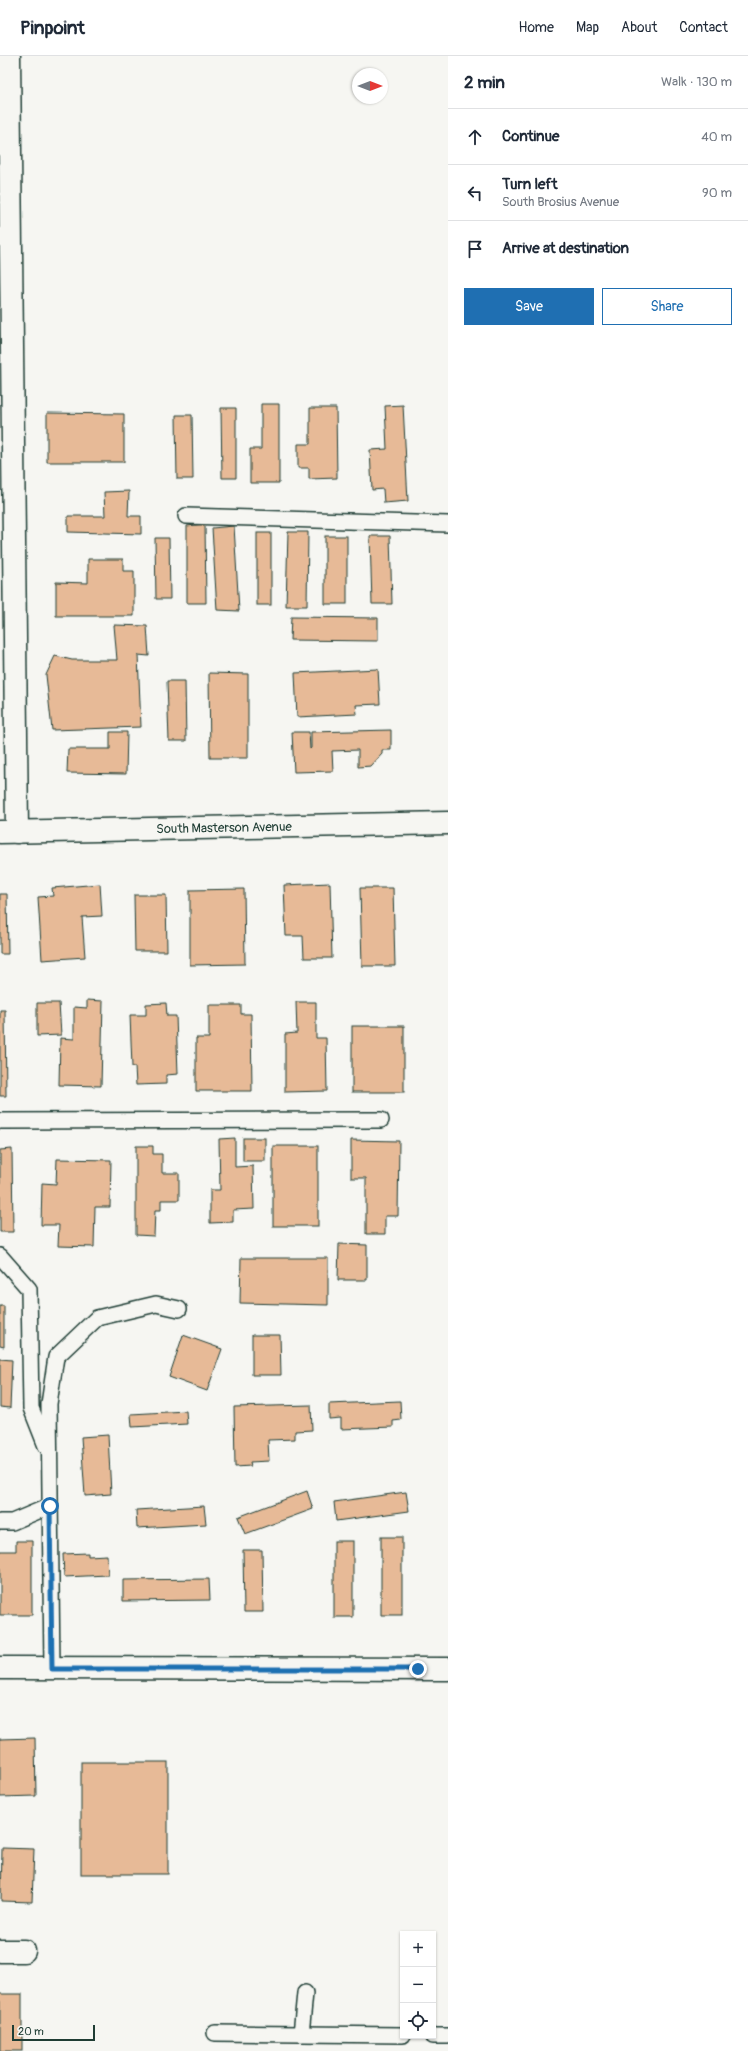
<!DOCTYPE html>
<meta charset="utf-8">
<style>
body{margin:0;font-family:Pangolin,sans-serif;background:#f2f2f3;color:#1f2937}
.controls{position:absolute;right:12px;bottom:12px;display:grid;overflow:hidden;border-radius:0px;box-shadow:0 1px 3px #0004}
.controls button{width:36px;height:36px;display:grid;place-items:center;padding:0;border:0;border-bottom:1px solid #e0e1e3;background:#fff;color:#1f2937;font:20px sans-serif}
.compass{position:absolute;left:352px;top:12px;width:36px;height:36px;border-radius:50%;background:#fff;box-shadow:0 1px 3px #0004;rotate:90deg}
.scale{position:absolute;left:12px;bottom:10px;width:83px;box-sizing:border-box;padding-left:4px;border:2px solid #1f3d34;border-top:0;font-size:11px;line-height:14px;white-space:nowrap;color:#1f3d34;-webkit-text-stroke:3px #f6f6f2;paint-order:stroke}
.stop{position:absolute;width:12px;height:12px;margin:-9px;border:3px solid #1f6fb2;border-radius:50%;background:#fff}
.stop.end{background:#1f6fb2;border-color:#fff;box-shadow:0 1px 4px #0008}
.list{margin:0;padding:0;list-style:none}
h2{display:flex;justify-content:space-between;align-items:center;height:52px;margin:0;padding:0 16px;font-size:17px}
h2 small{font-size:13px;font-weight:400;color:#747a83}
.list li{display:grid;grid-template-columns:26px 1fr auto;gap:12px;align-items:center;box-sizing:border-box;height:56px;padding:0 16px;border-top:1px solid #e0e1e3}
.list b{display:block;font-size:15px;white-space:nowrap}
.list p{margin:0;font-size:13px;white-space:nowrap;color:#747a83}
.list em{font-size:13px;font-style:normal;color:#747a83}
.actions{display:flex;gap:8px;padding:12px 16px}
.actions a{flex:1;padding:9px 0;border:1px solid #1f6fb2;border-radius:0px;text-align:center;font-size:14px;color:#1f6fb2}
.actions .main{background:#1f6fb2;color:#fff}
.icon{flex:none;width:22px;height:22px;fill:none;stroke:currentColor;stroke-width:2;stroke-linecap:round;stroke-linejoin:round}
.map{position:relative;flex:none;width:448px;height:1995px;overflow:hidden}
header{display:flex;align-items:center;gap:24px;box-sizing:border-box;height:56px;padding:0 20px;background:#fff;border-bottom:1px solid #e0e1e3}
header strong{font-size:19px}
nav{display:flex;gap:22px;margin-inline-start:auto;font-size:14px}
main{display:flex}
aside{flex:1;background:#fff}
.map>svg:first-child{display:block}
</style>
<header>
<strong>Pinpoint</strong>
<nav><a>Home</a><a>Map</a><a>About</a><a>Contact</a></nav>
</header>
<main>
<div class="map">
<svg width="448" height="1995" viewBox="0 0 448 1995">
<rect width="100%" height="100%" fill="#f6f6f2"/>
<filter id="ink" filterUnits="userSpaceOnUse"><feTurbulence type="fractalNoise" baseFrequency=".025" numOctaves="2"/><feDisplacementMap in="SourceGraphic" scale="8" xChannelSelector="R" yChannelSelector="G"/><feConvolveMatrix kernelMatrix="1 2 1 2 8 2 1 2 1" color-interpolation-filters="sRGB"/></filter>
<g filter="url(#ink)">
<g fill="#e7ba97" stroke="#1f3d34">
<path d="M261,348h18v79h-29v-34h11z"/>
<path d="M403,349l5,96 -24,2 -1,-14 -11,1 -2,-40 17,-1 -2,-43z"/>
<path d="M221,352h15v70h-14z"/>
<path d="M310,352h26l1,70 -28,1v-11h-11v-24h12z"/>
<path d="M47,357l77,1v48h-77z"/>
<path d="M176,359h16l1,64h-16z"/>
<path d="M129,435l-1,25h13v18l-73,-2v-16h37l-1,-24z"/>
<path d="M205,468l1,79h-19v-77z"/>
<path d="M234,470l5,85 -22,-1 -5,-82z"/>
<path d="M288,476h20l-1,74h-21z"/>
<rect x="257" y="477" width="14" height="72"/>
<rect x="325" y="480" width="22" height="68"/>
<path d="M370,480h20l2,68h-20z"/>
<path d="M155,482h14l1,61h-14z"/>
<path d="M88,503h35v12h11v45h-78v-34l32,1z"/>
<path d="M291,561l87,1v23l-88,-1z"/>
<path d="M114,569l33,1 2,30 -11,-1 3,72 -89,3 -6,-55 9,-19 17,4h45z"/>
<path d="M378,613l2,35 -24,1 1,9 -60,3 -2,-44z"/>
<path d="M209,617l39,1v84h-38z"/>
<path d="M167,625h18l1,60h-17z"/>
<path d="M391,674v20h-9v4l-11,12 -13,1v-17l-26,1 1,20 -39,1 -2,-40h17l1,17 1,-1v-16z"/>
<path d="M110,676h17l-1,42 -59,-1 1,-24h42z"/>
<path d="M330,827l2,75h-28l-1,-22h-17l-2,-51z"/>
<path d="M100,828l2,32 -20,1 3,40 -43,3 -4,-63 15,-1 -1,-8z"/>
<path d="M360,832h33l2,78h-33z"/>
<path d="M244,833l1,75 -55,1v-75z"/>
<path d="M0,838h7l1,60h-8z"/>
<path d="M134,839h32l1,56h-32z"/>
<path d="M87,944l16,1 -2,85 -42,-1 1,-47 14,1v-32l13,1z"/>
<path d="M296,946h20v36h10l1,53 -42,1v-58l12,-1z"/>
<path d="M37,947h22l2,32 -24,1z"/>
<path d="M166,947l1,13h9l2,58 -12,1v9l-30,1 -1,-18h-3l-2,-52h16v-11z"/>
<path d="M209,949h32v9h10l1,77h-56v-53h13z"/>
<path d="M0,954h5l1,86h-6z"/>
<rect x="352" y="970" width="52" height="66"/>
<path d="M235,1082v29l18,-1 1,43 -21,1v12l-23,1v-33h10l-1,-51z"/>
<rect x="243" y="1082" width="22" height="23"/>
<path d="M351,1084l48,1 -1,75h-13v18h-19v-56h-15z"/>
<path d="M136,1090h17v8h9v19h17v27h-18v10h-6l-1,26 -18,-1z"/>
<rect x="273" y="1090" width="45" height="80"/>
<path d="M12,1093l1,83h-13v-82z"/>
<path d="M57,1103l54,1 -1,47h-15l-1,40 -36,-1 1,-21h-18l1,-42 14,1z"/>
<path d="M339,1188l28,1v35h-29z"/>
<path d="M241,1202h87v47l-88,-2z"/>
<path d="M0,1250h4v41l-4,-1z"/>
<path d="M183,1279l39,14 -15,42 -38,-14z"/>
<path d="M252,1279h28l1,40h-29z"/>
<path d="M0,1303l12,1 -2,48 -10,-1z"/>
<path d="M400,1345l1,19 -8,1v6l-52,2v-11l-12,1v-15z"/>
<path d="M311,1349l1,25 -17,1v8l-27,1 1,21 -19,1 1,4 -16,1 -1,-60z"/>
<path d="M186,1355l1,13 -55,3 -1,-13z"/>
<path d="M108,1379l3,59 -26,2 -4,-59z"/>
<path d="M307,1435l6,18 -68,25 -7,-17z"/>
<path d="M406,1436l3,19 -73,10 -2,-19z"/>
<path d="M204,1450l2,18 -69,4 -1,-18z"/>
<rect x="381" y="1481" width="21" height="78"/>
<path d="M16,1485h16v74h-32v-64h16z"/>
<rect x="334" y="1485" width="19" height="76"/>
<path d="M243,1494h19l1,62h-19z"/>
<path d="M88,1497v3l19,-1 1,20 -44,2 -1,-23z"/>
<path d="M209,1523l1,21 -87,1v-21z"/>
<path d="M35,1682l1,58 -36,1v-58z"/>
<rect x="81" y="1706" width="87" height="112"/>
<path d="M2,1792l32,1 -2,53 -31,-1z"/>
<rect x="0" y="1938" width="22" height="57"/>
</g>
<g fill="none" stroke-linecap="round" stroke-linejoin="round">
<g stroke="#1f3d34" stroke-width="18">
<g id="service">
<path d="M186,460l262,8"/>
<path d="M0,1065l381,-1"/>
<path d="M0,1200l29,33 2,119 15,38"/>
<path d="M0,1466h12l38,-16"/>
<path d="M52,1613l-3,-265 7,-47 41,-39 59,-14 23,5"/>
<path d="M215,1977l86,1 4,-41"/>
<path d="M301,1978l102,1"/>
<path d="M433,1980h15"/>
</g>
</g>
<g stroke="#1f3d34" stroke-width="25">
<g id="minor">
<path d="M9,0l8,776"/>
<path d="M0,776l448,-9"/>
<path d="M0,1612l448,1"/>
<path d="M0,1895h24"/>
</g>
</g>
<use href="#service" stroke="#f6f6f2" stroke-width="15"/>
<use href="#minor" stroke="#f6f6f2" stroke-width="22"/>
</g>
</g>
<g fill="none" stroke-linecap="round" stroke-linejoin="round" filter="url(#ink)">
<path stroke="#1f6fb2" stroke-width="5" d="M50,1450l2,163h366"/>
</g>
<g text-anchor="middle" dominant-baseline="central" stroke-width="3.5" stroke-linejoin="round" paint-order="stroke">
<g font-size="13" fill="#1f3d34" stroke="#f6f6f2">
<text transform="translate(224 772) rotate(-1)">South Masterson Avenue</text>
</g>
</g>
</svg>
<div class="controls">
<button>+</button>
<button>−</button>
<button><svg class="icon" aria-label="locate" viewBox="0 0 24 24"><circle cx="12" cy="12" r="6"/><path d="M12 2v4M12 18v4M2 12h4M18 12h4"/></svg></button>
</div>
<svg class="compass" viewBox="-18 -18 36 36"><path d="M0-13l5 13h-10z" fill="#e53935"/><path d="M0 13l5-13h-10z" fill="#747a83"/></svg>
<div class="scale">20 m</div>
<div class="stop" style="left:50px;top:1450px"></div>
<div class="stop end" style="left:418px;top:1613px"></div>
</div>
<aside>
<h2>2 min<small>Walk · 130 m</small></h2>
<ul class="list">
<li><svg class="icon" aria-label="ahead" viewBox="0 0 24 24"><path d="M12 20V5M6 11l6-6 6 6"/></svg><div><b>Continue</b></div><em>40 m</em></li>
<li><svg class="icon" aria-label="left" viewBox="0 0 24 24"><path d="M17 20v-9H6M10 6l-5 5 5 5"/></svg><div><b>Turn left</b><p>South Brosius Avenue</p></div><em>90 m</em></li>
<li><svg class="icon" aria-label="arrive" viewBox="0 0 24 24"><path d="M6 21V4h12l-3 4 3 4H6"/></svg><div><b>Arrive at destination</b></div></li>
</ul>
<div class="actions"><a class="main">Save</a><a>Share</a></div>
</aside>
</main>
